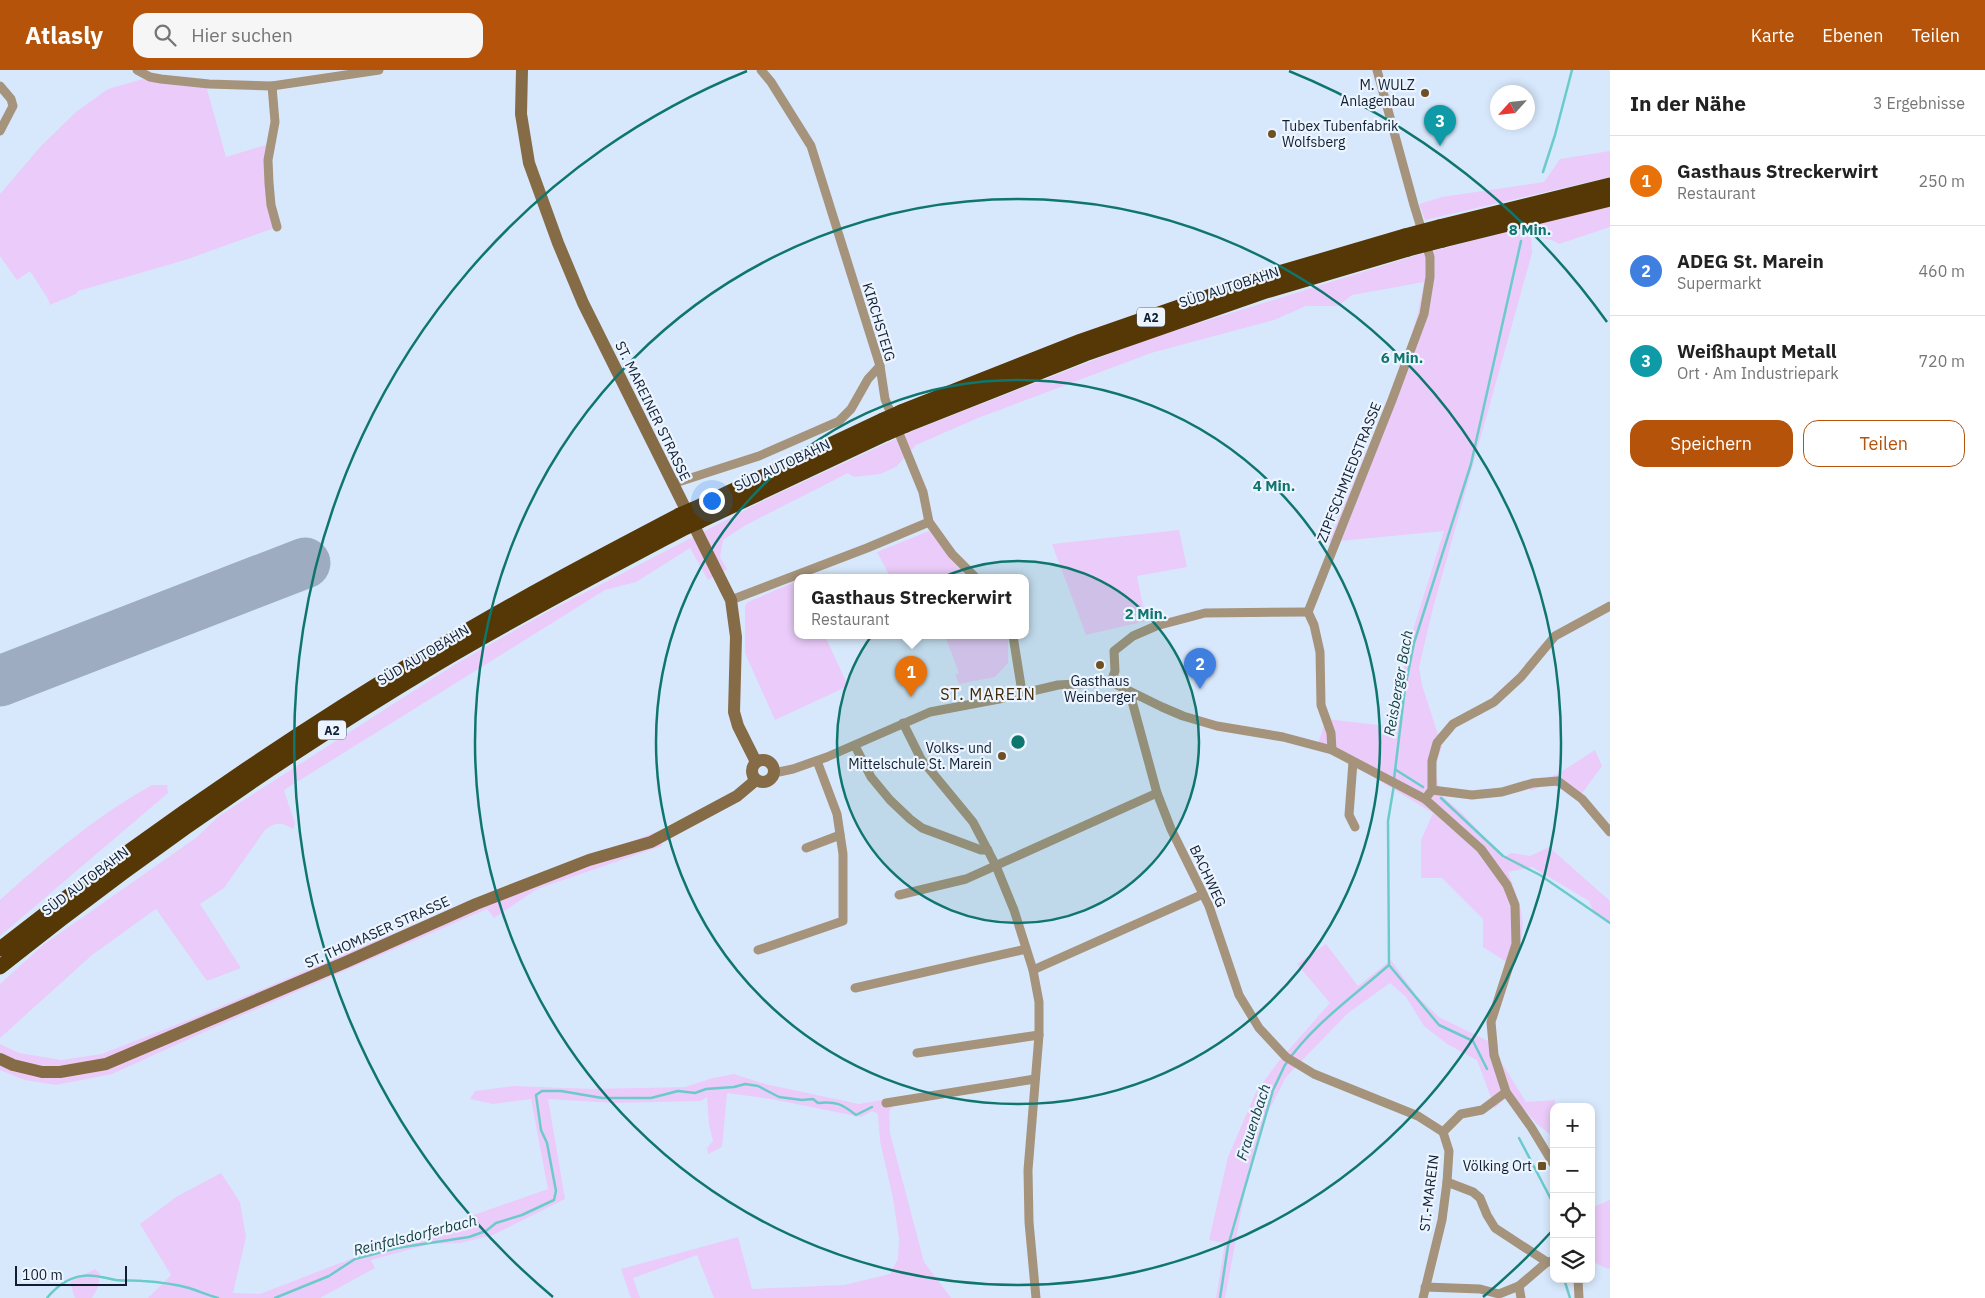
<!DOCTYPE html>
<html lang="de">
<meta charset="utf-8">
<style>
body{margin:0;font-family:"IBM Plex Sans",sans-serif;background:#f6f6f6;color:#222}
.controls{position:absolute;right:15px;bottom:15px;display:grid;overflow:hidden;border-radius:10px;box-shadow:0 2px 8px #0003}
.controls button{width:45px;height:45px;display:grid;place-items:center;padding:0;border:0;border-bottom:1px solid #e0e0e0;background:#fff;color:#222;font:25px sans-serif}
.compass{position:absolute;left:1490px;top:15px;width:45px;height:45px;border-radius:50%;background:#fff;box-shadow:0 2px 8px #0003;rotate:243deg}
.scale{position:absolute;left:15px;bottom:12px;width:112px;box-sizing:border-box;padding-left:5px;border:2px solid #0f1e30;border-top:0;font-size:14px;line-height:18px;white-space:nowrap;color:#0f1e30;-webkit-text-stroke:4px #ecf4ff;paint-order:stroke}
.you{position:absolute;left:711px;top:430px;width:18px;height:18px;margin:-12px;border:4px solid #fff;border-radius:50%;background:#1a73e8;box-shadow:0 0 0 8px #1a73e833}
.badge{display:grid;place-items:center;width:32px;height:32px;border-radius:50%;background:#b45309;color:#fff;font-size:16px;font-weight:700}
.pin{position:absolute;translate:-50% -41px;filter:drop-shadow(0 1px 2px #0008)}
.pin::after{content:'';position:absolute;top:26px;width:18px;height:15px;background:inherit;clip-path:polygon(0 0,100% 0,50% 100%)}
.popup{position:absolute;left:794px;top:504px;width:235px;height:65px;box-sizing:border-box;display:grid;place-content:center;border-radius:10px;background:#fff;filter:drop-shadow(0 1px 4px #0005);font-size:16px;white-space:nowrap;color:#767676}
.popup b{font-size:19px;color:#222}
.popup::after{content:'';position:absolute;left:50%;top:100%;margin-left:-10px;border:10px solid transparent;border-top-color:#fff}
.list{margin:0;padding:0;list-style:none}
h2{display:flex;justify-content:space-between;align-items:center;height:65px;margin:0;padding:0 20px;font-size:21px}
h2 small{font-size:16px;font-weight:400;color:#767676}
.list li{display:grid;grid-template-columns:32px 1fr auto;gap:15px;align-items:center;box-sizing:border-box;height:90px;padding:0 20px;border-top:1px solid #e0e0e0}
.list b{display:block;font-size:19px;white-space:nowrap}
.list p{margin:0;font-size:16px;white-space:nowrap;color:#767676}
.list em{font-size:16px;font-style:normal;color:#767676}
.actions{display:flex;gap:10px;padding:15px 20px}
.actions a{flex:1;padding:11px 0;border:1px solid #b45309;border-radius:15px;text-align:center;font-size:18px;color:#b45309}
.actions .main{background:#b45309;color:#fff}
.icon{flex:none;width:28px;height:28px;fill:none;stroke:currentColor;stroke-width:2;stroke-linecap:round;stroke-linejoin:round}
.map{position:relative;flex:none;width:1610px;height:1228px;overflow:hidden}
header{display:flex;align-items:center;gap:30px;box-sizing:border-box;height:70px;padding:0 25px;background:#b45309;color:#fff}
header strong{font-size:24px}
nav{display:flex;gap:28px;margin-inline-start:auto;font-size:18px}
.search{width:350px;height:45px;background:#f6f6f6;display:flex;align-items:center;gap:12px;box-sizing:border-box;padding:0 18px;border-radius:15px;color:#767676;font-size:19px}
main{display:flex}
aside{flex:1;background:#fff}
.map>svg:first-child{display:block}
</style>
<header>
<strong>Atlasly</strong>
<div class="search"><svg class="icon" aria-label="search" viewBox="0 0 24 24"><circle cx="10" cy="10" r="6"/><path d="M15 15l6 6"/></svg>Hier suchen</div>
<nav><a>Karte</a><a>Ebenen</a><a>Teilen</a></nav>
</header>
<main>
<div class="map">
<svg width="1610" height="1228" viewBox="0 0 1610 1228">
<rect width="100%" height="100%" fill="#d8e8fc"/>
<g fill="#eacbf9">
<path d="M143,9l63,7 20,71 43,-13 8,83 -92,33 -107,31 -2,3 -26,11 -2,-6 -18,-28 -13,9 -17,-24v-62l41,-48 35,-34 32,-23z"/>
<path d="M1610,81v26l-185,43 -6,-16 23,-7 102,-15 16,-23z"/>
<path d="M1610,135v22l-51,17 -7,-4 -21,-4 1,17 -100,359 -13,55 3,18 20,62 -8,21 7,27 22,19 40,44 8,-5 19,3 19,-9 61,54v22l-17,-12 -4,-10 -57,-34 -24,5c8,22 20,46 12,70 -2,7 -8,15 -12,21l-25,-16v-28l-41,-41h-21v-38l12,-27 -115,-69 8,-25 69,8 12,-78 37,-118 -115,11 73,-177 15,-48 7,-35 -72,13 -14,11h-32l-32,14 -123,33 -173,65 -62,27 -20,22 -16,7 -26,3 -6,-4 -102,52 -23,15 -3,17 7,12 -19,11 -18,-32 -54,34 -31,8 -321,200 11,34 -2,5c-12,-7 -17,-7 -28,1l-41,58 -24,16 41,64 -34,13 -51,-72 -64,46 -92,83v-54l43,-39 154,-108 22,-21 235,-151 93,-53 222,-114 146,-68 233,-91 266,-83z"/>
<path d="M1179,460l8,37 -50,9 9,45 -60,14 -34,-91z"/>
<path d="M929,461l38,47h-76l-14,-26z"/>
<path d="M797,511v55h28l23,50 -73,34 -30,-67v-47l3,-4z"/>
<path d="M945,566h63v27l-13,14 -36,7 -4,-10 4,-1z"/>
<path d="M1595,680l7,16 -25,34c-18,-13 -24,-20 -46,-9l-4,-7 31,-10z"/>
<path d="M152,715h15l1,8 -168,143v-36c44,-40 99,-86 152,-115z"/>
<path d="M659,761l3,15 -125,43 -43,29 -7,-9 -274,119 -101,46 -56,11 -31,-5 -25,-10v-26l19,9 42,7 41,-6 89,-35 296,-125z"/>
<path d="M1326,874l32,42 33,-26 25,35 23,22 49,24 38,61 29,-2 -4,35 -14,-11 -14,-16 -18,-9 -10,9 -18,-48 -30,-16 -23,-18 -18,-29 -16,-14 -42,30 -62,64 -19,37 -22,77 -20,107h-9l9,-55 -16,-3 19,-83 28,-65 22,-30 52,-59 -33,-39z"/>
<path d="M734,1004l31,10 94,20 44,-8 -14,15 1,22 34,129 27,36h-237l-17,-43 -64,23 7,20h-9l-10,-29 117,-32 14,52 92,-4 46,-11 8,-15 1,-20 -6,-41 -13,-57 -2,-27 -6,-3 -11,6 -90,-18 -44,-6 -5,54 -14,7 -1,-6 6,-7 -4,-16 -2,-28 -6,4 -87,2 -66,-4 17,100 -72,36 -33,8 -30,1 -59,16 4,8 -55,30h-172l23,-23 -31,-51 36,-27 45,-24 19,29 6,35 -13,56 27,1 106,-41 182,-64 -17,-90 -38,5 -23,-5 5,-8 38,-5 81,3 91,-2 28,-9z"/>
<path d="M1610,1130v68l-2,1 -17,-8v-53z"/>
<path d="M95,1199l5,5 -2,13 -6,11h-17l-5,-16z"/>
</g>
<g fill="none" stroke-linecap="round" stroke-linejoin="round">
<g stroke="#6bcbca" stroke-width="2.5">
<path d="M1543,102l12,-37 17,-65"/>
<path d="M1396,700l27,17"/>
<path d="M1394,709l11,-91 9,-45 57,-179 50,-223"/>
<path d="M1394,715l-6,36 1,144 50,60 34,16 14,28"/>
<path d="M1441,728l62,58 37,19 70,48"/>
<path d="M1519,1068l35,67"/>
<path d="M1554,1167l-2,4 2,7"/>
<path d="M1564,1209l6,19"/>
<path d="M47,1228c9,-11 20,-20 35,-22 12,-2 22,2 34,4 9,1 18,0 27,1 15,1 31,3 46,7 9,3 19,7 29,10"/>
<path d="M275,1228l54,-22 26,-17 42,-11 72,-11 17,-6 10,-8 26,-8 32,-15 2,-9 -9,-48 -6,-13 -5,-35 6,-4h19l41,7h49l27,-7 17,2 11,-4 28,-2 11,-3 13,2 21,11 23,3 11,-1 5,4c18,-2 24,1 38,12l16,-8"/>
<path d="M1220,1228l8,-52 45,-156c4,-8 8,-17 12,-25 27,-40 69,-69 104,-100"/>
</g>
<path stroke="#9dacc0" stroke-width="51" d="M0,611l305,-118"/>
<g stroke="#a5937b" stroke-width="9">
<path d="M137,0l13,7 11,2 48,5 63,2 107,-16"/>
<path d="M761,0l10,12 40,64 69,220 5,33 38,93 6,30 23,32 24,24"/>
<path d="M0,16l11,13 2,7 -13,25"/>
<path d="M272,16l3,36 -7,38 1,23 2,22 6,22"/>
<path d="M672,414l87,-28 80,-35 12,-12 17,-30 12,-13"/>
<path d="M731,530l136,-52 62,-26"/>
<path d="M1013,566l9,56"/>
<path d="M1111,612l4,-11 -1,-20 19,-15 23,-10 49,-13 103,-1"/>
<path d="M1134,624l-2,7 25,92 14,36 38,77 30,89 20,33 27,29 28,17 104,42 25,16 6,19 -2,31 -5,38 -19,78"/>
<path d="M903,653l18,36 52,63 23,44 18,44 19,60 6,32v33l-11,135 1,52 7,76"/>
<path d="M855,676l16,31 19,23 20,19 12,9 59,22h7"/>
<path d="M1332,680l-1,-17 -10,-28 -1,-53 -6,-27 -6,-13 84,-212 32,-86 6,-37v-20l-16,-52 -37,-135"/>
<path d="M1353,692l-4,53 6,12"/>
<path d="M774,703l19,-4 34,-12 103,-45 69,-13 59,-14 53,-3 51,25 21,9 34,10 66,11 49,13 93,49 56,50 26,36 8,20 1,39 -25,78 3,33 12,37 25,35 23,38"/>
<path d="M1432,720l40,5 30,-3 31,-9 25,-2 24,18 28,33"/>
<path d="M1425,729l7,-9v-29l5,-18 16,-19 41,-22 27,-25 34,-41 55,-30"/>
<path d="M806,778l34,-13"/>
<path d="M899,825l67,-16 191,-86"/>
<path d="M758,880l85,-29v-67l-6,-40 -20,-53"/>
<path d="M1033,900l168,-75"/>
<path d="M855,918l171,-39"/>
<path d="M917,983l122,-18"/>
<path d="M886,1033l149,-24"/>
<path d="M1443,1062l18,-18 21,-4 24,-18"/>
<path d="M1447,1112l26,10 7,6 7,17 8,13 52,34 7,-1"/>
<path d="M1578,1209l1,19"/>
<path d="M1425,1217l55,2 19,5 20,-8"/>
<path d="M1521,1228l-2,-12 28,-24"/>
</g>
<g stroke="#856b46" stroke-width="12">
<path d="M522,0l-1,44 8,49 29,80 25,60 148,297 5,37 -2,75 4,14 18,36"/>
<circle cx="763" cy="701" r="11"/>
<path d="M0,989l13,6 29,7h18l46,-8 240,-102 130,-58 113,-44 62,-18 86,-46 19,-16"/>
</g>
<g stroke="#553806" stroke-width="15">
<path d="M1439,157l171,-42"/>
<path d="M1443,170l167,-41"/>
<path d="M901,342l180,-71 181,-63 143,-42"/>
<path d="M906,355l179,-71 181,-63 142,-42"/>
<path d="M694,439l189,-89"/>
<path d="M700,451l187,-88"/>
<path d="M0,879c137,-108 281,-207 431,-297 81,-49 165,-93 249,-137"/>
<path d="M0,897c138,-111 286,-213 438,-304 81,-48 165,-92 248,-136"/>
</g>
<g stroke="#553806" stroke-width="15">
<path d="M1405,166l34,-9"/>
<path d="M1408,179l35,-9"/>
<path d="M883,350l18,-8"/>
<path d="M887,363l19,-8"/>
<path d="M680,445l14,-6"/>
<path d="M686,457l14,-6"/>
</g>
</g>
<circle cx="1018" cy="672" r="181" fill="#0f766e" fill-opacity=".12"/>
<g fill="none" stroke="#0f766e" stroke-width="2.5">
<circle cx="1018" cy="672" r="181"/>
<circle cx="1018" cy="672" r="362"/>
<circle cx="1018" cy="672" r="543"/>
<path d="M1552 1161A724 724 0 0 1 1483 1227M553 1227A724 724 0 0 1 747 1M1289 1A724 724 0 0 1 1607 252"/>
</g>
<g fill="#6e5024" stroke="#ecf4ff" stroke-width="2">
<circle cx="1425" cy="23" r="5"/>
<circle cx="1272" cy="64" r="5"/>
<circle cx="1100" cy="595" r="5"/>
<circle cx="1002" cy="686" r="5"/>
<rect x="1537" y="1091" width="10" height="10" rx="2.5"/>
</g>
<g text-anchor="middle" dominant-baseline="central" stroke-width="4.5" stroke-linejoin="round" paint-order="stroke">
<g fill="#ecf4ff" stroke="#515e6e" stroke-width="1">
<rect x="1137" y="237.5" width="28" height="19" rx="4"/>
<rect x="318" y="650.5" width="28" height="19" rx="4"/>
</g>
<g font-size="12" font-weight="bold" fill="#0f1e30">
<text x="1151" y="247">A2</text>
<text x="332" y="660">A2</text>
</g>
<g font-size="14" fill="#0f1e30" stroke="#ecf4ff" text-anchor="end">
<text x="1415" y="15">M. WULZ<tspan x="1415" dy="16">Anlagenbau</tspan></text>
<text x="1282" y="56" text-anchor="start">Tubex Tubenfabrik<tspan x="1282" dy="16">Wolfsberg</tspan></text>
<text x="1100" y="611" text-anchor="middle">Gasthaus<tspan x="1100" dy="16">Weinberger</tspan></text>
<text x="992" y="678">Volks- und<tspan x="992" dy="16">Mittelschule St. Marein</tspan></text>
<text x="1532" y="1096">Völking Ort</text>
</g>
<g font-size="14" fill="#0f1e30" stroke="#ecf4ff">
<text transform="translate(1229 217) rotate(-18)">SÜD AUTOBAHN</text>
<text transform="translate(879 252) rotate(73)">KIRCHSTEIG</text>
<text transform="translate(653 341) rotate(64)">ST. MAREINER STRASSE</text>
<text transform="translate(782 395) rotate(-25)">SÜD AUTOBAHN</text>
<text transform="translate(1349 402) rotate(-68)">ZIPFSCHMIEDSTRASSE</text>
<text transform="translate(423 585) rotate(-31)">SÜD AUTOBAHN</text>
<text transform="translate(1208 806) rotate(65)">BACHWEG</text>
<text transform="translate(85 811) rotate(-37)">SÜD AUTOBAHN</text>
<text transform="translate(377 862) rotate(-24)">ST. THOMASER STRASSE</text>
<text transform="translate(1429 1123) rotate(-83)">ST.-MAREIN</text>
</g>
<g font-size="15" font-style="italic" fill="#103e3e" stroke="#ecf4ff">
<text transform="translate(1398 613) rotate(-80)">Reisberger Bach</text>
<text transform="translate(1253 1052) rotate(-72)">Frauenbach</text>
<text transform="translate(415 1165) rotate(-14)">Reinfalsdorferbach</text>
</g>
<g font-size="16" letter-spacing="1" fill="#402904" stroke="#ecf4ff">
<text x="988" y="624">ST. MAREIN</text>
</g>
</g>
<circle cx="1018" cy="672" r="8" fill="#0f766e" stroke="#ecf4ff" stroke-width="2.5"/>
<g font-size="15" text-anchor="middle" font-weight="bold" fill="#0f766e" stroke="#ecf4ff" stroke-width="4.5" stroke-linejoin="round" paint-order="stroke">
<text x="1530" y="165">8 Min.</text>
<text x="1402" y="293">6 Min.</text>
<text x="1274" y="421">4 Min.</text>
<text x="1146" y="549">2 Min.</text>
</g>
</svg>
<div class="controls">
<button>+</button>
<button>−</button>
<button><svg class="icon" aria-label="locate" viewBox="0 0 24 24"><circle cx="12" cy="12" r="6"/><path d="M12 2v4M12 18v4M2 12h4M18 12h4"/></svg></button>
<button><svg class="icon" aria-label="layers" viewBox="0 0 24 24"><path d="M12 4l9 5-9 5-9-5zM3 14l9 5 9-5"/></svg></button>
</div>
<svg class="compass" viewBox="-18 -18 36 36"><path d="M0-13l5 13h-10z" fill="#e53935"/><path d="M0 13l5-13h-10z" fill="#767676"/></svg>
<div class="scale">100 m</div>
<div class="you"></div>
<div class="pin badge" style="left:911px;top:627px;background:#e8710a">1</div>
<div class="popup"><b>Gasthaus Streckerwirt</b>Restaurant</div>
<div class="pin badge" style="left:1200px;top:619px;background:#3f7fe0">2</div>
<div class="pin badge" style="left:1440px;top:76px;background:#0f9aa8">3</div>
</div>
<aside>
<h2>In der Nähe<small>3 Ergebnisse</small></h2>
<ul class="list">
<li><span class="badge" style="background:#e8710a">1</span><div><b>Gasthaus Streckerwirt</b><p>Restaurant</p></div><em>250 m</em></li>
<li><span class="badge" style="background:#3f7fe0">2</span><div><b>ADEG St. Marein</b><p>Supermarkt</p></div><em>460 m</em></li>
<li><span class="badge" style="background:#0f9aa8">3</span><div><b>Weißhaupt Metall</b><p>Ort · Am Industriepark</p></div><em>720 m</em></li>
</ul>
<div class="actions"><a class="main">Speichern</a><a>Teilen</a></div>
</aside>
</main>
